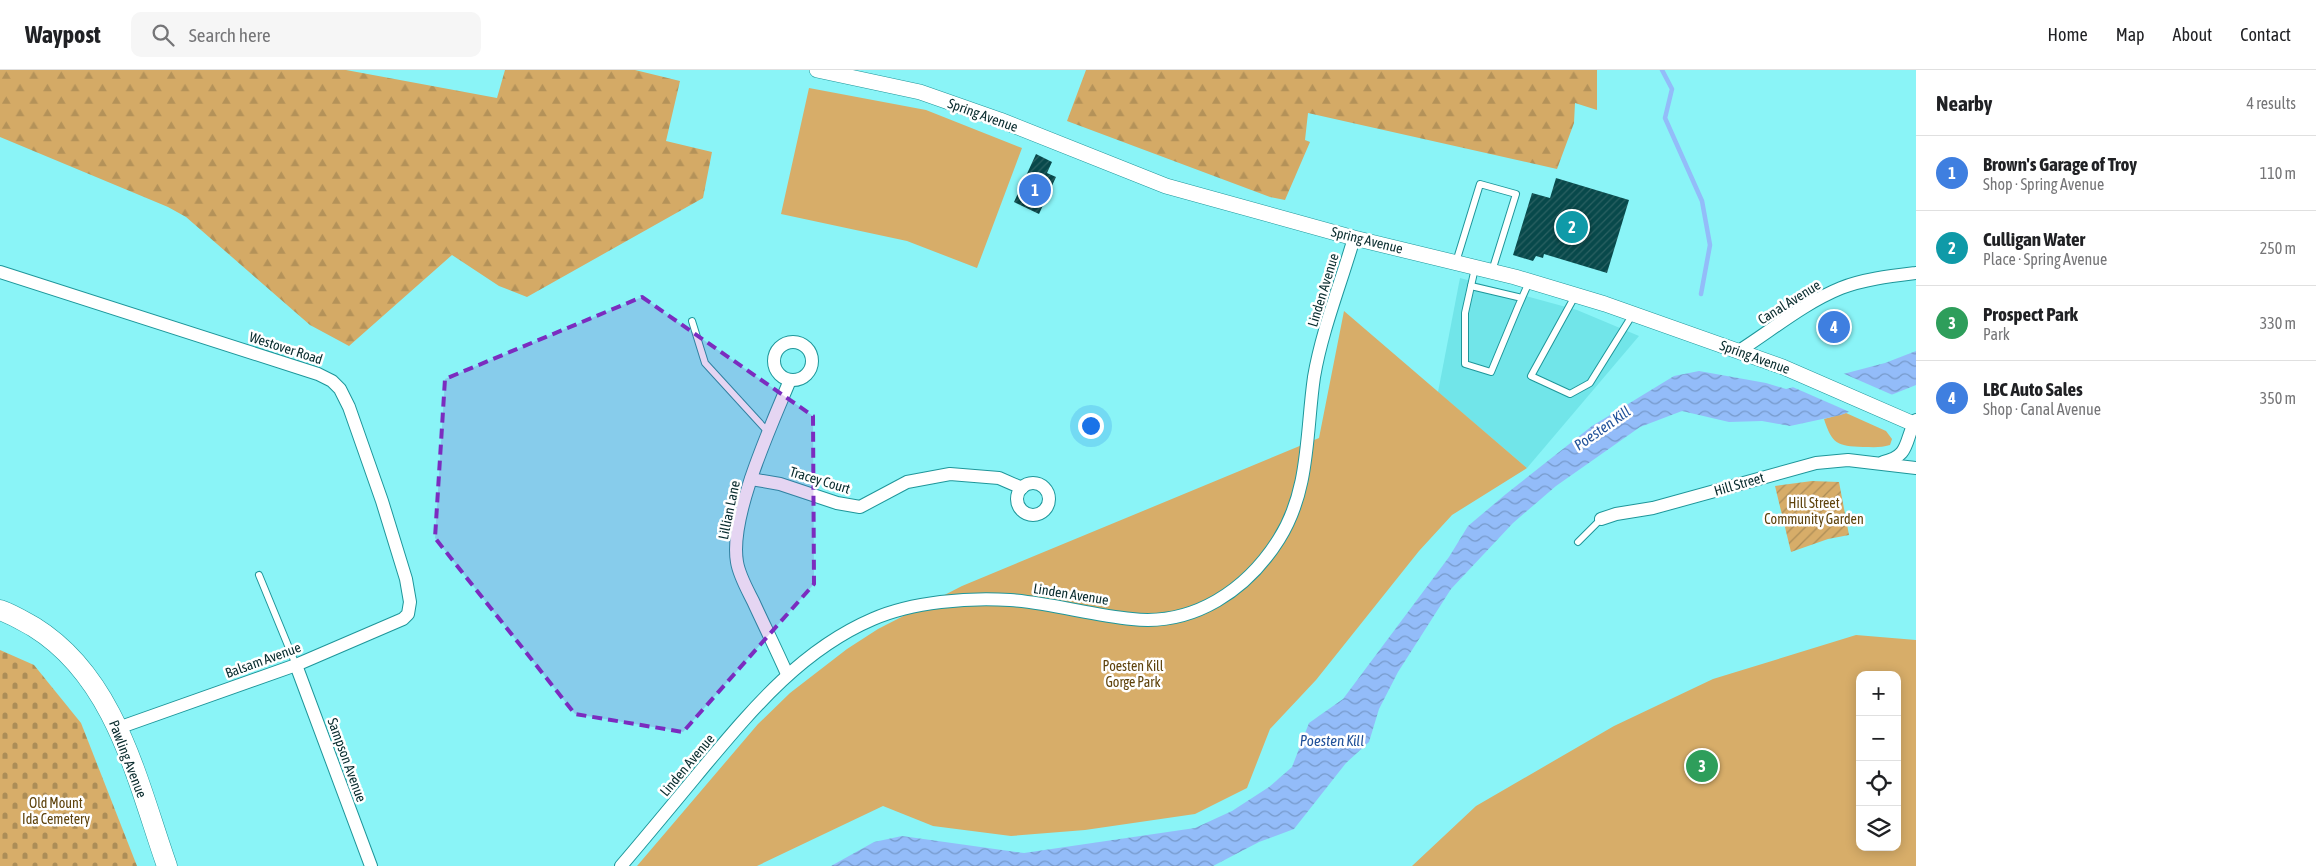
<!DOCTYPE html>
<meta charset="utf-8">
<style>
body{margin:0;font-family:"Asap Condensed",sans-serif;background:#f6f6f6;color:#202124}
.controls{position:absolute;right:15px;bottom:15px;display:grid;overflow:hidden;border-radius:10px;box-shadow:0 2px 12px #0003}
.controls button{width:45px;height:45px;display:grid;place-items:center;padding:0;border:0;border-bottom:1px solid #e0e0e0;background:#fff;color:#202124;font:25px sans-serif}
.you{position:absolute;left:1090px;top:355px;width:18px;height:18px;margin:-12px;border:4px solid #fff;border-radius:50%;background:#1a73e8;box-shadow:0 0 0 8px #1a73e833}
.badge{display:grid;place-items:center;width:32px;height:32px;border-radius:50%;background:#1a73e8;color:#fff;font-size:16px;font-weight:700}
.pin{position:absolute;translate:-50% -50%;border:2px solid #fff;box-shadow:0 1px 5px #0006}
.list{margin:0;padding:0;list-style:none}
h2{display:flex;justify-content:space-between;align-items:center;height:65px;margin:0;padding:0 20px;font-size:21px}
h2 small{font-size:16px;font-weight:400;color:#757577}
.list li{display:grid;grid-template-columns:32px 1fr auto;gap:15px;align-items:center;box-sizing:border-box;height:75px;padding:0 20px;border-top:1px solid #e0e0e0}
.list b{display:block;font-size:19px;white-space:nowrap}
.list p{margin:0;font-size:16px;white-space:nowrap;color:#757577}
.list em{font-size:16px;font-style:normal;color:#757577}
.icon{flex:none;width:28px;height:28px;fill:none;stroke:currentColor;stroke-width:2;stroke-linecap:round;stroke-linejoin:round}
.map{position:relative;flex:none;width:1916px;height:796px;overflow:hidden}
header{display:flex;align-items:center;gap:30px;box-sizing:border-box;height:70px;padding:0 25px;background:#fff;border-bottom:1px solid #e0e0e0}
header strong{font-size:24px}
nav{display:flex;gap:28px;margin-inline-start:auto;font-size:18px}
.search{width:350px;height:45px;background:#f6f6f6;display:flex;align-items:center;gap:12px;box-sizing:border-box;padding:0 18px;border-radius:10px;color:#757577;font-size:19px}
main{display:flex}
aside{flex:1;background:#fff}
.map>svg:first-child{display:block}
</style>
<header>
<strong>Waypost</strong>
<div class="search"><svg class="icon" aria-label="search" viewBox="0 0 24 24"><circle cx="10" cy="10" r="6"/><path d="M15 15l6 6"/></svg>Search here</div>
<nav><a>Home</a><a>Map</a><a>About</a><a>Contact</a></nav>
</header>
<main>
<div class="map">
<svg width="1916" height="796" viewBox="0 0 1916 796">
<defs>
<pattern id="forest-firs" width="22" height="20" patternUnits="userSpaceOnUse" patternTransform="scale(1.25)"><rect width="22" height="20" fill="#d4aa66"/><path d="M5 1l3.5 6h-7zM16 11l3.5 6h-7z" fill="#b49259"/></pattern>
<pattern id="cemetery-stones" width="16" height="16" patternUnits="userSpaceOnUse" patternTransform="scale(1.25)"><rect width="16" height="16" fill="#d7ad69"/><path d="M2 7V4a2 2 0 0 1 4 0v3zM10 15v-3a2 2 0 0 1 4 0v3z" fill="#ac8d57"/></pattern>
<pattern id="garden-furrows" width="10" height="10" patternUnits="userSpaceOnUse" patternTransform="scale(1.25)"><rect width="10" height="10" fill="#d7ad69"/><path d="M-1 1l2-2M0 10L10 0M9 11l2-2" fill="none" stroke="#ac8d57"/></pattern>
<pattern id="water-waves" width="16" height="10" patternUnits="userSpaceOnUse" patternTransform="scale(1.25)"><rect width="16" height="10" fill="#93bcf9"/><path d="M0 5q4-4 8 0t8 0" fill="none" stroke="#7699ca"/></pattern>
<pattern id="building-hatch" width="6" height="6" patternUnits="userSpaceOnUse" patternTransform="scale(1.25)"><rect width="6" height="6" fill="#08494b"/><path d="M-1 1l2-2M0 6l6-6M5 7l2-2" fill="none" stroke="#2b6162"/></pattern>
</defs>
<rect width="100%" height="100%" fill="#8af4f7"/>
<path fill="#71e5e9" d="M1460,208l117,32 62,26 -112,132 -89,-76z"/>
<g fill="#d7ad69" fill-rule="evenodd">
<path d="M809,18l117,22 96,38 -45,120 -70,-27 -126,-27z"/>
<path d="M1344,241l183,157 -75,47 -33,36 -103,129 -46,49 -23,59 -52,26 -110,16 -74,6 -78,-10 -50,-20 -126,60h-120l121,-142 32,-31 57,-44 31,-20 84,-43 357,-148z"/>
<path d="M1846,343l40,18 6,8 -2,6c-9,3 -18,2 -27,2 -26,-1 -31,-3 -39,-28z"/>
<path d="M1856,565l60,5v226h-504l64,-60 138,-80 99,-47zM1860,605h37v172h-37z"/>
</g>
<g fill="url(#forest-firs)">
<path d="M0,0h346l151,28 8,-28h130l45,11 -14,60 46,11 -9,46 -176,99 -28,-11 -47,-31 -103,91 -39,-21 -124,-108 -18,-10 -168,-70z"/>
<path d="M1086,0h511v40l-22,-7 -1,20 -17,46 -249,-56 -3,27 5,2 -25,58 -15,-3 -203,-76z"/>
</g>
<path fill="url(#cemetery-stones)" d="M0,580l34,15 47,58 56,143h-137z"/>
<path fill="url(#garden-furrows)" d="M1812,411l27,1 10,53 -21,4 -37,13 -16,-66z"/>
<path fill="url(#water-waves)" d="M1916,281v34l-75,30 -51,11 -28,-5 -33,1 -47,-11 -42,16 -84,59 -43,37 -62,66 -53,83 -19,37 -10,33 -23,21 -52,66 -35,13 -46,24h-382l43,-24 28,-6 122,17 171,-25 37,-17 37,-24 23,-20 17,-44 34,-24 106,-142 19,-31 38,-32 86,-68 82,-50 25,-5 67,12 20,6 99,-26z"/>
<path fill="#8af4f7" d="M1840,302l55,24 -43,17 -64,-28z"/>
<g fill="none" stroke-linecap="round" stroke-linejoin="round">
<path stroke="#93bcf9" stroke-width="4.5" d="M1662,0l10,19 -7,29 37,83 8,44 -9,49"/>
</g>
<g fill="url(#building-hatch)">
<path d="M1036,84l16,8 -5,11 9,4 -17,37 -25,-12z"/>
<path d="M1556,108l73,22 -22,73 -63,-19 -1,4 -7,-2 -3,5 -20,-6 19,-62 18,5z"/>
</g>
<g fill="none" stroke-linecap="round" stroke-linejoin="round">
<g stroke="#1e969a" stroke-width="8">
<g id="service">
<path d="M1456,192l24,-78 36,10 -24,77"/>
<path d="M1471,216l4,-18"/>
<path d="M1575,226l-44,80 39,18 20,-11 43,-69"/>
<path d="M1522,228l-51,-12 -6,27v51l26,8 27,-65 11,-25"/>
<path d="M692,251l13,42 64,70"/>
<path d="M1578,472l23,-23"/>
<path d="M259,505l37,90"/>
</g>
</g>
<g stroke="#1e969a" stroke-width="14">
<g id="minor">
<path d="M0,202l318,102 14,7 8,8 9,18 33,94 24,78 4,23 -2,12 -5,5 -107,46 -178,63"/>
<circle cx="793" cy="291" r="19"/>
<path d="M1739,281c33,-21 65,-48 102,-63 23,-9 50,-12 75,-15"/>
<path d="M1883,392c28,-6 21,-22 33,-42"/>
<path d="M751,409l29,5 57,19 23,4 47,-25 43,-8 49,4 23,10"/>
<circle cx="1033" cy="429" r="16"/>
<path d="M1601,449l15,-5 37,-6 163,-45 32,-3 68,8"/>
<path d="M296,595l75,201"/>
<path d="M787,604c-11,-25 -23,-49 -34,-73 -6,-12 -14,-26 -16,-39 -8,-46 35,-138 53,-182"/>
<path d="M621,796c29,-34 57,-68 86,-103 48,-57 96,-114 166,-144 39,-17 96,-22 137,-19 41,3 81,15 122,19 62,7 115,-29 147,-80 31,-49 27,-107 35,-162 8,-47 27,-94 40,-139"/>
</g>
</g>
<g stroke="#1e969a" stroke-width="16">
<path id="tertiary" d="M817,0l103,22 80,28 166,66 188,52 161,39 90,27 178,63 133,58"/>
</g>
<g stroke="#1e969a" stroke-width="21">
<path id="primary" d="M0,540c12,4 23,11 34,17 82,51 103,154 133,239"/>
</g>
<use href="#service" stroke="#fff" stroke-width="6"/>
<use href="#minor" stroke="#fff" stroke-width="12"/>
<use href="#tertiary" stroke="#fff" stroke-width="15"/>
<use href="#primary" stroke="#fff" stroke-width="20"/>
</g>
<path fill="#7b2cbf" fill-opacity="0.2" stroke="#7b2cbf" stroke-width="4" stroke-dasharray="10 6" stroke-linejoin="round" d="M642,227l171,119 1,168 -131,148 -108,-18 -140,-176 10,-159z"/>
<g text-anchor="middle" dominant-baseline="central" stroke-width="5" stroke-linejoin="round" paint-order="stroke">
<g font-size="14" fill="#082b2d" stroke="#fff">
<text transform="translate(983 45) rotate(20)">Spring Avenue</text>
<text transform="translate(1367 170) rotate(14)">Spring Avenue</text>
<text transform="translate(1323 220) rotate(-73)">Linden Avenue</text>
<text transform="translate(1789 232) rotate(-32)">Canal Avenue</text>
<text transform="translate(286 278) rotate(18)">Westover Road</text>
<text transform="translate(1755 287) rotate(20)">Spring Avenue</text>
<text transform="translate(820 410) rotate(17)">Tracey Court</text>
<text transform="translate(1739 414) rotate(-16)">Hill Street</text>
<text transform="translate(729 440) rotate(-78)">Lillian Lane</text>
<text transform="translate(1071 524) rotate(9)">Linden Avenue</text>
<text transform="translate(263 590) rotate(-20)">Balsam Avenue</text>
<text transform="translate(128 689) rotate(69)">Pawling Avenue</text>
<text transform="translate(347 690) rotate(70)">Sampson Avenue</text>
<text transform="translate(687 695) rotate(-50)">Linden Avenue</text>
</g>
<g font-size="14" fill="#5e420b" stroke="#fff">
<text x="1814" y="433">Hill Street<tspan x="1814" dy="16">Community Garden</tspan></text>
<text x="1133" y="596">Poesten Kill<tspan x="1133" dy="16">Gorge Park</tspan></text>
<text x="56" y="733">Old Mount<tspan x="56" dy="16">Ida Cemetery</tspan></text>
</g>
<g font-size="15" font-style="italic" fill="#205199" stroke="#fff">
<text transform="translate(1602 358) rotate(-35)">Poesten Kill</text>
<text x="1332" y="670">Poesten Kill</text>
</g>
</g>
</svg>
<div class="controls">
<button>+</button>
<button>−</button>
<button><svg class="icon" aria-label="locate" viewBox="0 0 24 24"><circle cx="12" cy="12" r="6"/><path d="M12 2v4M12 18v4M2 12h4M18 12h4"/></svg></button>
<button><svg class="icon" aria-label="layers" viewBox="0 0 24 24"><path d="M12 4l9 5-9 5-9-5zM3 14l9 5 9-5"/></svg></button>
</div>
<div class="you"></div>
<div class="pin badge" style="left:1035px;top:120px;background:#3f7fe0">1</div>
<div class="pin badge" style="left:1572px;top:157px;background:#0f9aa8">2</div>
<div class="pin badge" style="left:1702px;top:696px;background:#2e9e5b">3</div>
<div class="pin badge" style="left:1834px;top:257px;background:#3f7fe0">4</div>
</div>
<aside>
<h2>Nearby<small>4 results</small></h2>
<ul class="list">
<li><span class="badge" style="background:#3f7fe0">1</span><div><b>Brown's Garage of Troy</b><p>Shop · Spring Avenue</p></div><em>110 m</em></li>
<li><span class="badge" style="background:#0f9aa8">2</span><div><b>Culligan Water</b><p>Place · Spring Avenue</p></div><em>250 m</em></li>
<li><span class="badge" style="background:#2e9e5b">3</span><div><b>Prospect Park</b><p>Park</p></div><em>330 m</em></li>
<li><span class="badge" style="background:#3f7fe0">4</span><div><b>LBC Auto Sales</b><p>Shop · Canal Avenue</p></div><em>350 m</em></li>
</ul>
</aside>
</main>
